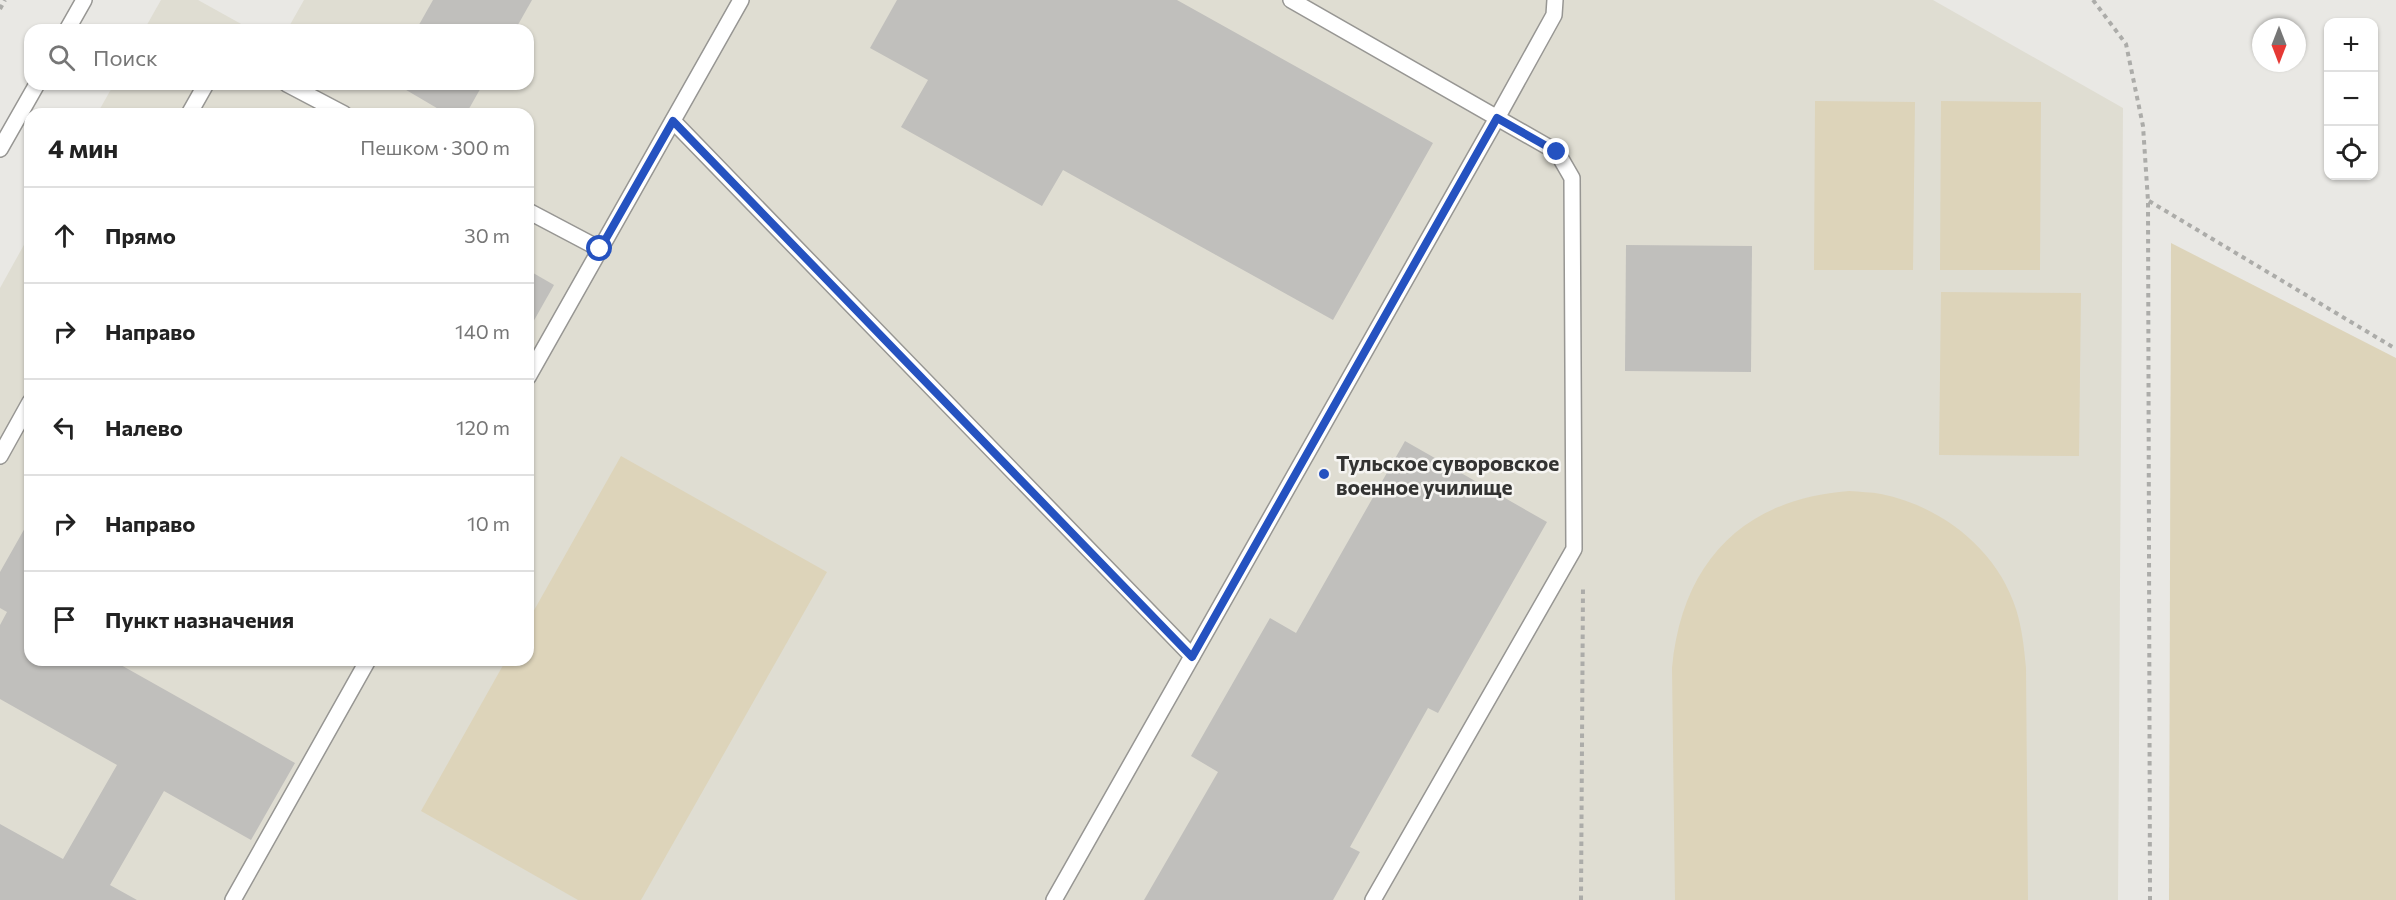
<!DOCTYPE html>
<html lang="ru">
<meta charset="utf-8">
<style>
body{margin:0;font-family:Commissioner,sans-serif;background:#f6f6f6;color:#222}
.controls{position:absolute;right:18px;top:18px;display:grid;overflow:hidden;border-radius:12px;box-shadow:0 2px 4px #0004}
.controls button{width:54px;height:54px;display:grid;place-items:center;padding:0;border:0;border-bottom:2px solid #e0e0e0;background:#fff;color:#222;font:30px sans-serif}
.compass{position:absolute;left:2252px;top:18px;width:54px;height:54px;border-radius:50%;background:#fff;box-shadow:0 2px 4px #0004;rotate:180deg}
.stop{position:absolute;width:18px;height:18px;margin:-14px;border:4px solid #2552c0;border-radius:50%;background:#fff}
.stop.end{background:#2552c0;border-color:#fff;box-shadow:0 2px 6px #0008}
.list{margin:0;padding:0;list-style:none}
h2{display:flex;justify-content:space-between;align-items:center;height:78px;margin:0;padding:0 24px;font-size:26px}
h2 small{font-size:20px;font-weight:400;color:#767676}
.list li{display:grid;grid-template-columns:39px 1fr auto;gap:18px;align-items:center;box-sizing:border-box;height:96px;padding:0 24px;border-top:2px solid #e0e0e0}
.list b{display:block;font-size:22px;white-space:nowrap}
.list em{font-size:20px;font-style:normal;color:#767676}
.icon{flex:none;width:33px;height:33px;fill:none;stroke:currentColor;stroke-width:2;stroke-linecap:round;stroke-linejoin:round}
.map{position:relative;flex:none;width:2396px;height:900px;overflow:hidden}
.search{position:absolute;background:#fff;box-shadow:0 2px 4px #0004;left:24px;top:24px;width:510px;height:66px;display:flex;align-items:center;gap:15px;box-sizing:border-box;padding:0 21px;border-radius:18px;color:#767676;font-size:22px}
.panel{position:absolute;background:#fff;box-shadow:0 2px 4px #0004;left:24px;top:108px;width:510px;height:558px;border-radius:18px}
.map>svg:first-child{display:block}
</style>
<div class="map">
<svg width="2396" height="900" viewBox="0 0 2396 900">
<rect width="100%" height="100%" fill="#e9e8e4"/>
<g fill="#dfddd2">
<path d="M161,0h37l54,30h-108z"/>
<path d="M304,0h1629l190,108 -5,792h-2118v-612l30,-54v426h498v-546h-431l17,-30h414v-54h-241z"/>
</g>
<g fill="#ddd4ba">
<path d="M1815,101l100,1 -2,168h-99z"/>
<path d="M1941,101l100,1 -1,168h-100z"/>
<path d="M2171,243l225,115v542h-227z"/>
<path d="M1941,292l140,1 -2,163 -140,-1z"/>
<path d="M621,456l206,116 -186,328h-63l-157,-89 85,-151h22v-39z"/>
<path d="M1849,491c11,1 22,1 32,3 60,12 116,55 135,115 6,19 8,38 10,59l2,232h-353l-3,-232c10,-106 71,-169 177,-177z"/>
</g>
<g fill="#c0bfbc">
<path d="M433,0h99l-17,30h-99z"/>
<path d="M897,0h280l256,143 -100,177 -270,-150 -21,36 -141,-79 27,-47 -58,-32z"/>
<path d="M396,84h87l-17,30h-19z"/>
<path d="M1626,245l126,1 -1,126 -126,-1z"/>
<path d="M528,270l26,15 -26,46z"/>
<path d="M1405,441l142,81 -109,191 -10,-5 -78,139 10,5 -27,48h-189l74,-128 -27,-16 79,-138 26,15z"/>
<path d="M30,519v141h82l183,103 -44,77 -87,-49 -54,94 27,15h-137v-76l63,35 54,-94 -117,-66v-74l7,-13 -7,-4v-36z"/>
</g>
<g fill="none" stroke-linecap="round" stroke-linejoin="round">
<g stroke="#979693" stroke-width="18">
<g id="service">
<path d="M1291,0l266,152 15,26 2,371 -201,351"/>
<path d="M67,30l17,-30"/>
<path d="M287,84l57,30"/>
<path d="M189,114l17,-30"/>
<path d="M673,121l519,535"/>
<path d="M0,149l37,-65"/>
<path d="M528,211l72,38"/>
<path d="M528,377l213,-377"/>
<path d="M0,456l30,-54"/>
<path d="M233,900l135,-240"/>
<path d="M1054,900l443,-782 57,-103 1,-15"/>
</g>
</g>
<g stroke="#acaca9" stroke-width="4" stroke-dasharray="4.5 4.5" stroke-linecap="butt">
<path d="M2093,0l33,44 17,82 5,75 2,699"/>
<path d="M0,9l5,-9"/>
<path d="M2149,201l247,148"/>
<path d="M1581,900l2,-314"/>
</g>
<use href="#service" stroke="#fff" stroke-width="15"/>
</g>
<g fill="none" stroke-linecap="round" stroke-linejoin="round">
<path stroke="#2552c0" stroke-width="8" d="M600,249l73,-128 519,536 305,-539 60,34"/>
</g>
<circle fill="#2552c0" stroke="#f6f5f2" stroke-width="2" cx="1324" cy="474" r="6"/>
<g text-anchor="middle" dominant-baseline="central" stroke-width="5" stroke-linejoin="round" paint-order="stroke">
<g font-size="21" font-weight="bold" fill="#333332" stroke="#f6f5f2" text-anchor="start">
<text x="1336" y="462">Тульское суворовское<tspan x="1336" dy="24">военное училище</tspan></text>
</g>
</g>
</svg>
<div class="controls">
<button>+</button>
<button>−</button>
<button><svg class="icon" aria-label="locate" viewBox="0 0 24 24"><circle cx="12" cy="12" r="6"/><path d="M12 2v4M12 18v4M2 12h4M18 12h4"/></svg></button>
</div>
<svg class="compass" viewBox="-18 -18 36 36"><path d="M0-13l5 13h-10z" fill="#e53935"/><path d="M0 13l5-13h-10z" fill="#767676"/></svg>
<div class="stop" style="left:600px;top:249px"></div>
<div class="stop end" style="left:1557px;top:152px"></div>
<div class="search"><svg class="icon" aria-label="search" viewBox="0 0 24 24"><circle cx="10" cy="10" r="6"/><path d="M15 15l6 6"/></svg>Поиск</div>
<section class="panel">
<h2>4 мин<small>Пешком · 300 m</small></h2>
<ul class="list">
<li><svg class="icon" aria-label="ahead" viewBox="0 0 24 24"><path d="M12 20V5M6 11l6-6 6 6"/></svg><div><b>Прямо</b></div><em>30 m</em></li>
<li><svg class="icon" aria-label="right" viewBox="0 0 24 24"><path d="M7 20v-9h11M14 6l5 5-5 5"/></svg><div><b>Направо</b></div><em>140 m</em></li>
<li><svg class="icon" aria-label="left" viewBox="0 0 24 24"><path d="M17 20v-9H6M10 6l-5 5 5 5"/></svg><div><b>Налево</b></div><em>120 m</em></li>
<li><svg class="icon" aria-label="right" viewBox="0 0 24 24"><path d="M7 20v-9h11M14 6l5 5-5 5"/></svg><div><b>Направо</b></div><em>10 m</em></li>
<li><svg class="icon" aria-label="arrive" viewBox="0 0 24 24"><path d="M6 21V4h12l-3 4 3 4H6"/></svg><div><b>Пункт назначения</b></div></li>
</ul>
</section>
</div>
